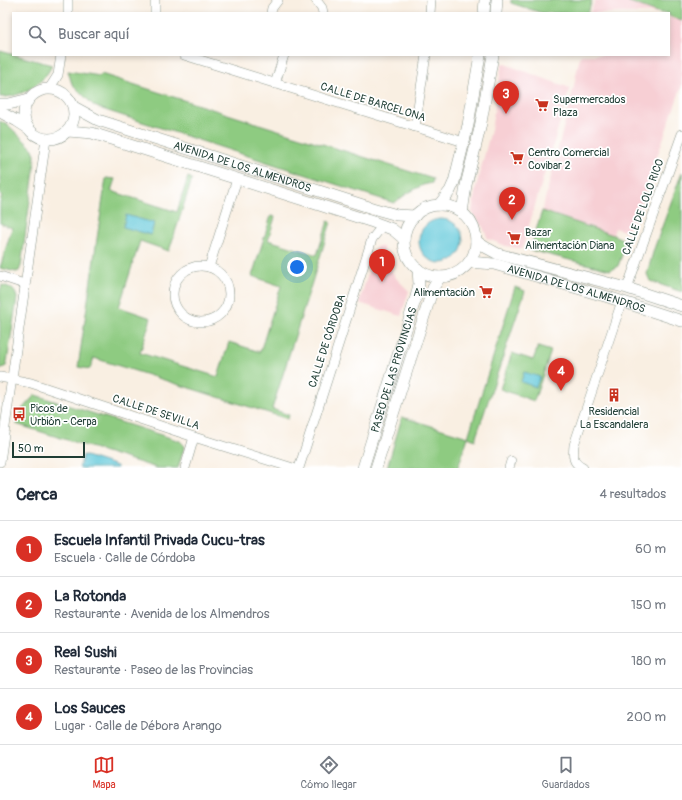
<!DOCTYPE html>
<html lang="es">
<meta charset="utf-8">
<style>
body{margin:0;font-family:Pangolin,sans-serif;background:#f6f6f7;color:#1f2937}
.scale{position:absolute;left:12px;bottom:10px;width:73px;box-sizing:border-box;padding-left:4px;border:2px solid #1f3d34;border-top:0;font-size:11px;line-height:14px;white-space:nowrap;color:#1f3d34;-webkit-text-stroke:3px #fff;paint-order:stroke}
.you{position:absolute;left:297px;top:267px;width:14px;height:14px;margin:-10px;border:3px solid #fff;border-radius:50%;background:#1a73e8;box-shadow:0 0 0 6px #1a73e833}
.badge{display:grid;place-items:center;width:26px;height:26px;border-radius:50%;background:#d93025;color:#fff;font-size:13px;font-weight:700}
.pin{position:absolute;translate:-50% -33px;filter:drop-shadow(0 1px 2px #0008)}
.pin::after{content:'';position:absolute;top:21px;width:14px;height:12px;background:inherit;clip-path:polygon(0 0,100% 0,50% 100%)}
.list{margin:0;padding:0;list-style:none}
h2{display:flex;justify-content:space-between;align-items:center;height:52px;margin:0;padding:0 16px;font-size:17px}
h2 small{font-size:13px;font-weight:400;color:#747a83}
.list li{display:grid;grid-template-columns:26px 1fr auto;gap:12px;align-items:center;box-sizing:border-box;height:56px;padding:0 16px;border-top:1px solid #e0e1e3}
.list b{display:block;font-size:15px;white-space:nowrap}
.list p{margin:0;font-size:13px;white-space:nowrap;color:#747a83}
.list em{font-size:13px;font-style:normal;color:#747a83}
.icon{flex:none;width:22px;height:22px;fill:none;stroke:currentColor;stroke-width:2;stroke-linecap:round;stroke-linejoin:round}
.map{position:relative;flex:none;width:682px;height:468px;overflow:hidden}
.search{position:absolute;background:#fff;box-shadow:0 2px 6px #0003;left:12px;right:12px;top:12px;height:44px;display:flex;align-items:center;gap:10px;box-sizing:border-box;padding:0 14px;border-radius:0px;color:#747a83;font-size:15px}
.sheet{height:276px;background:#fff}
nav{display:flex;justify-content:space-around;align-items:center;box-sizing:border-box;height:56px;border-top:1px solid #e0e1e3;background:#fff;font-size:11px;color:#747a83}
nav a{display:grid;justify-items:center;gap:2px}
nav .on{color:#d93025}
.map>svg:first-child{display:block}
</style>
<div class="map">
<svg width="682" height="468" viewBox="0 0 682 468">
<rect width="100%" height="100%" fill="#fff"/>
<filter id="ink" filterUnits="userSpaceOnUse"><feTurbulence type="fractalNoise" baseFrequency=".025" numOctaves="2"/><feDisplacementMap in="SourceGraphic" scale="8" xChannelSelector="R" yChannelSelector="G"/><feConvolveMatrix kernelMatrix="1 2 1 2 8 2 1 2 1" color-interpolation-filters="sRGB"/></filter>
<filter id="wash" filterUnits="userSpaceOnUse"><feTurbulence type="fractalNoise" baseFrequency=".012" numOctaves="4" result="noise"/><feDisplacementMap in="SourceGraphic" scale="16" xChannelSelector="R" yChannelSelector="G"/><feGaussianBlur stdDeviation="0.9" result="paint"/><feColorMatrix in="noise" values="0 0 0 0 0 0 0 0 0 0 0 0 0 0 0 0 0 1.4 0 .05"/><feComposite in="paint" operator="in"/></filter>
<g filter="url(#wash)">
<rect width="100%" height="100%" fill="#f9efe2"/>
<g fill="#f7cfd4">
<path d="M595,0h29l36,13h-70z"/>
<path d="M669,16l13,5v64l-47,135 -3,-1 -5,13 -12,-4 -2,7 -71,-24 32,-125 4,-21 3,-10h88z"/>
<path d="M502,63l68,25 -48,161 -16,-3 -18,-7 -6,-14 -10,-13 4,-25 15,-57z"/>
<path d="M378,246l5,1 3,15 10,16 13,13 -8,25 -42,-13 17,-56z"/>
</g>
<g fill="#8ecb81" stroke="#56845a">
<path d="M511,0h81l-4,13h-46l-31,-10z"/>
<path d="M624,0h58v21l-13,-5v-3h-9z"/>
<path d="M0,51l52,14c-8,19 -32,33 -52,32z"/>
<path d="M68,71l32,5 1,-2 332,105 -1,4 -9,2 -15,8 -14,10 -292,-94 -8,-3 -22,-22z"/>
<path d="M0,121l9,5 24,23 2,6 -1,16 -13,95 -2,5 -3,1 -16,-4 12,-40 -12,-5v-20l2,-8 -2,-1z"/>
<path d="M682,172v120l-29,-10 -3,-1 -3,-7 7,-25z"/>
<path d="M188,177l4,2 -23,72 -29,-10 -21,66 32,11 -11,35 78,24 11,-35 31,10 21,-66 -29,-10 19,-60 4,1 -7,23 49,15 11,-34 3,1 -59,187 17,6 -1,4 -194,-61 -4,11 -12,-2 28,-189 9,1 -4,12 66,21z"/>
<path d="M542,211l71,24 14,6 -9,25 -8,4 -80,-20z"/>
<path d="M2,285c8,2 13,4 15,13l-10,64 -1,4 -6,3v-78z"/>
<path d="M515,287l10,4 -50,149 -7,-3 -10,31h-71l15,-51 66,20z"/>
<path d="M538,347l13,4 -17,50 -34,-12 12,-36 21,7z"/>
<path d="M35,395l145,46 3,3 1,4 -6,20h-21l-141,-44 1,-6h3l2,-9z"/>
</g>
<g fill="#5ec7d9" stroke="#3e8286">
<path d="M126,215l28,8 -3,12 -28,-8z"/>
<circle cx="441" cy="241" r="22"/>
<path d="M524,372l16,5 -4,10 -15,-5z"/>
<path d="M83,455l34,11v2h-38z"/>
</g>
</g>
<g filter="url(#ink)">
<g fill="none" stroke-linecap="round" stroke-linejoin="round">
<g stroke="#8c968b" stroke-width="10">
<g id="minor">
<path d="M316,0l6,8 1,5"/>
<path d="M68,13v-13"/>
<path d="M155,13v-13"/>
<path d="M271,13l1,-5 6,-8"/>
<path d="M430,13l1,-13"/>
<path d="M184,55l280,87"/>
<path d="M275,84l9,-29"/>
<path d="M49,89l9,-14 3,-20"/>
<path d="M415,127l11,-72"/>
<circle cx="201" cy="294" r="28"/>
<path d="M209,267l28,-88"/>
<path d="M0,276l24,8"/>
<path d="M627,288l55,-154"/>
<path d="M0,377l31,6 163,54 99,31"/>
<path d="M0,462l46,-323"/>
<path d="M185,468l9,-31"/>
<path d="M299,468l73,-229 11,-14"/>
<path d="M509,468l2,-7"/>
<path d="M583,468c-11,-5 -10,-12 -9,-23l46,-138 4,-5"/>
</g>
</g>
<g stroke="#8c968b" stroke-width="12">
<g id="tertiary">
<path d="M484,13l1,-13"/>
<path d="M496,13l1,-13"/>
<circle cx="49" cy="114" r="25"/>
<path d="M0,104h9l20,-5"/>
<path id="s1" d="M74,107l24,13 274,88 25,7 18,1"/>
<path d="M0,112l17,9 11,7"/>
<path d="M68,131l24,2 281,89 19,7 12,10"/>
<path d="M439,205l11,-14 4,-9 14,-57 12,-70"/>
<circle cx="440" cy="241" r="36"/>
<path d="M462,213l4,-28 14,-57 13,-73"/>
<path d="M476,241l9,6 13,7 129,34 55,18"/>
<path id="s2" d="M469,262l25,2 114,33 74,24"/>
<path id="s3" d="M363,468l53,-171 3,-13 -1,-15"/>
<path d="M376,468l57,-180 7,-11"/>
</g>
</g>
<use href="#minor" stroke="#fff" stroke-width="9"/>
<use href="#tertiary" stroke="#fff" stroke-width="11"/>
</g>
</g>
<defs>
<g id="supermarket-bare" transform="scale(1.08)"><path d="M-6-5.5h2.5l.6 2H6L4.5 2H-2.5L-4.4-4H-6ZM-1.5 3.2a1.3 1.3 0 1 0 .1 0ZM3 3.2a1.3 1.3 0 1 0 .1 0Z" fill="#c8321e" stroke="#fff" stroke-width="2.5" paint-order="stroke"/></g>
<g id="building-bare" transform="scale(1.08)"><path d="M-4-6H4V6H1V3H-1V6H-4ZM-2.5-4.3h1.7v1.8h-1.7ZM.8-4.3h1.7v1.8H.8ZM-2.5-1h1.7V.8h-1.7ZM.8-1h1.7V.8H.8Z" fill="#c8321e" stroke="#fff" stroke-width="2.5" paint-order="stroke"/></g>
<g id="bus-bare" transform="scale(1.08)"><path d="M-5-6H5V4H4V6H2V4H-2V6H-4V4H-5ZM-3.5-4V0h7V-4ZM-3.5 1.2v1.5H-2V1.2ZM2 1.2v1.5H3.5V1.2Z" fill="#c8321e" stroke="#fff" stroke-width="2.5" paint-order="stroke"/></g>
</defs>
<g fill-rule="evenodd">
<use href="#supermarket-bare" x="542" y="105"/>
<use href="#supermarket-bare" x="517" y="158"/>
<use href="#supermarket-bare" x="514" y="238"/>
<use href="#supermarket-bare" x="486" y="292"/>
<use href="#building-bare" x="614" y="395"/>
<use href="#bus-bare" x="19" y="414"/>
</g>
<g text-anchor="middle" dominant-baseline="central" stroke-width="3.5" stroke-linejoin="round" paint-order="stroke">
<g font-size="11" fill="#1f3d34" stroke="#fff" text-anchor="start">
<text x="553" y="99">Supermercados<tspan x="553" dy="13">Plaza</tspan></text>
<text x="528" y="152">Centro Comercial<tspan x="528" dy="13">Covibar 2</tspan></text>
<text x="525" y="232">Bazar<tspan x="525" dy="13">Alimentación Diana</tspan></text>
<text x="475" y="292" text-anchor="end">Alimentación</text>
<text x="30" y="408">Picos de<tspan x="30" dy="13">Urbión - Cerpa</tspan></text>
<text x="614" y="411" text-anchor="middle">Residencial<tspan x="614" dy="13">La Escandalera</tspan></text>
</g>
<g font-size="11" fill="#1f3d34" stroke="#fff">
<text transform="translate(373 102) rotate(17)">CALLE DE BARCELONA</text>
<text stroke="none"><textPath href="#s1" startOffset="179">AVENIDA DE LOS ALMENDROS</textPath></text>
<text transform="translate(643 207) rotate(-70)">CALLE DE LOLO RICO</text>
<text stroke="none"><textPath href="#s2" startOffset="111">AVENIDA DE LOS ALMENDROS</textPath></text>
<text transform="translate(327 341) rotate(-72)">CALLE DE CÓRDOBA</text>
<text stroke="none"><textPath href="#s3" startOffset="103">PASEO DE LAS PROVINCIAS</textPath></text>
<text transform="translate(156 412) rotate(18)">CALLE DE SEVILLA</text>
</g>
</g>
</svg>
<div class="scale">50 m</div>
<div class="you"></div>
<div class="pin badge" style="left:382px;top:282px">1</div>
<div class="pin badge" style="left:512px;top:220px">2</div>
<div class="pin badge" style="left:506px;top:114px">3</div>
<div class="pin badge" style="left:561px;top:391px">4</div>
<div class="search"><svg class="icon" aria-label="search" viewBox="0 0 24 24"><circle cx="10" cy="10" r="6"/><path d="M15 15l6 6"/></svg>Buscar aquí</div>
</div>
<section class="sheet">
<h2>Cerca<small>4 resultados</small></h2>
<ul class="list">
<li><span class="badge">1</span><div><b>Escuela Infantil Privada Cucu-tras</b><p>Escuela · Calle de Córdoba</p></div><em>60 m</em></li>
<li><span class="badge">2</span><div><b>La Rotonda</b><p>Restaurante · Avenida de los Almendros</p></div><em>150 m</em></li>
<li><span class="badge">3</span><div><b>Real Sushi</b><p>Restaurante · Paseo de las Provincias</p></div><em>180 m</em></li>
<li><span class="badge">4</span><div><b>Los Sauces</b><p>Lugar · Calle de Débora Arango</p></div><em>200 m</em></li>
</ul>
</section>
<nav>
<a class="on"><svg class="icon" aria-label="map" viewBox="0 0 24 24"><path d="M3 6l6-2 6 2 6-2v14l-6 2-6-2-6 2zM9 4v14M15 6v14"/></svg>Mapa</a>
<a><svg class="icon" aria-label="directions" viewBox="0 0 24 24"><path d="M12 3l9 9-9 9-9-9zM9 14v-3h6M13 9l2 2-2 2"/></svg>Cómo llegar</a>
<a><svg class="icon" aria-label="saved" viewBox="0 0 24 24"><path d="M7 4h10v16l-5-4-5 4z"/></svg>Guardados</a>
</nav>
